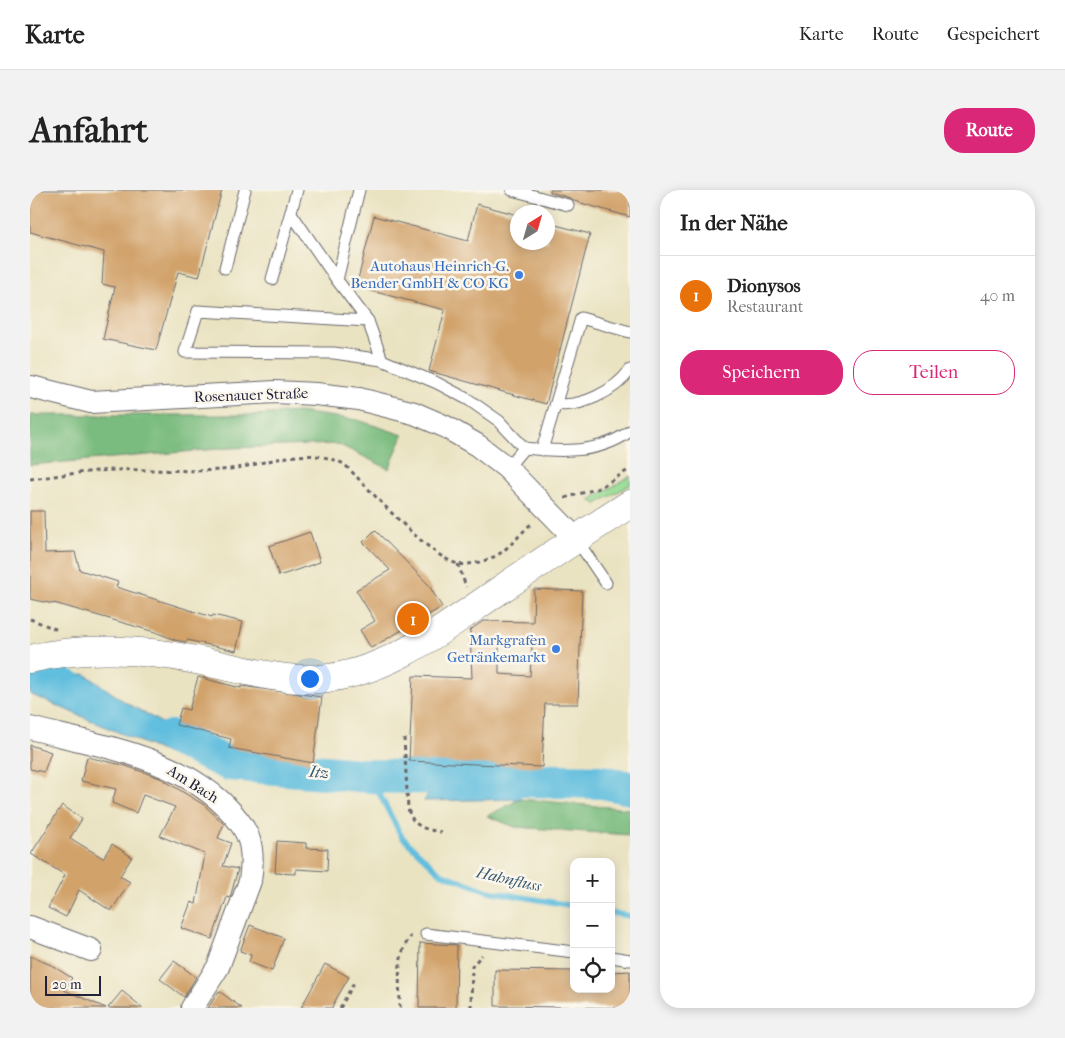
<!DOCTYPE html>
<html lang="de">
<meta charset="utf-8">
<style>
body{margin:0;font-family:"IM FELL French Canon",serif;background:#f2f2f2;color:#222}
.controls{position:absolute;right:15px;bottom:15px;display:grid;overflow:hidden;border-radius:10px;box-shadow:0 2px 12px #0003}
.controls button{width:45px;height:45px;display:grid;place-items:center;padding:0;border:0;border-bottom:1px solid #e0e0e0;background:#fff;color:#222;font:25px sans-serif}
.compass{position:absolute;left:480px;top:15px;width:45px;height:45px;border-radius:50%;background:#fff;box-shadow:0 2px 12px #0003;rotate:37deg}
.scale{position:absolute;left:15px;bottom:12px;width:56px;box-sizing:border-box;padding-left:5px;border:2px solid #22223b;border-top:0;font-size:14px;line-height:18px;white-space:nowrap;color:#22223b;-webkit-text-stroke:4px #fbf7ec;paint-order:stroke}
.you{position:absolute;left:279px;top:488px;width:18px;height:18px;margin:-12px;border:4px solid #fff;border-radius:50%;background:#1a73e8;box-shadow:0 0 0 8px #1a73e833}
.badge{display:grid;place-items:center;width:32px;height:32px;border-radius:50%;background:#db2777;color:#fff;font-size:16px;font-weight:700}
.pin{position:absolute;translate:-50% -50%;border:2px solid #fff;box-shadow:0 1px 5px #0006}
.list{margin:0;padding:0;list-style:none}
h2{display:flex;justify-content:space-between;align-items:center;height:65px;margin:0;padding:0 20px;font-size:21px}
h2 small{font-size:16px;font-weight:400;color:#767676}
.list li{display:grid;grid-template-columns:32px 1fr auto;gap:15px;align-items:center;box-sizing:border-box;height:80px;padding:0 20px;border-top:1px solid #e0e0e0}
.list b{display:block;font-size:19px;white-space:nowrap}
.list p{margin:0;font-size:16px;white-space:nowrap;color:#767676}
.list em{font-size:16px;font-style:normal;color:#767676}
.actions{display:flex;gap:10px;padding:15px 20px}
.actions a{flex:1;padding:11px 0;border:1px solid #db2777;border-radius:20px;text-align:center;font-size:18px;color:#db2777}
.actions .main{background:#db2777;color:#fff}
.icon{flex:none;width:28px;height:28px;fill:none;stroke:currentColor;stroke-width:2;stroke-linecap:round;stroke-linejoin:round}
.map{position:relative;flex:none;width:600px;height:818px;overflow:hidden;border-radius:20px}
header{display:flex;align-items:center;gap:30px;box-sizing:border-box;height:70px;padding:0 25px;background:#fff;border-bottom:1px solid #e0e0e0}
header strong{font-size:24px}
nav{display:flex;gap:28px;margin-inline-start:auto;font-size:18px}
.intro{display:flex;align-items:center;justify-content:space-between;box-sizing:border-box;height:120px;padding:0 30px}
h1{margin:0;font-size:35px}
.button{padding:12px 22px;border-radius:20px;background:#db2777;color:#fff;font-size:18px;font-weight:700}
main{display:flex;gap:30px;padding:0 30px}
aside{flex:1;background:#fff;border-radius:20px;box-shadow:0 2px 12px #0003}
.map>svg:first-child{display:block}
</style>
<header>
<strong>Karte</strong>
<nav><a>Karte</a><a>Route</a><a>Gespeichert</a></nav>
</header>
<div class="intro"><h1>Anfahrt</h1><a class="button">Route</a></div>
<main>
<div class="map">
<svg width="600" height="818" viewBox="0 0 600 818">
<rect width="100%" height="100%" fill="#fbf7ec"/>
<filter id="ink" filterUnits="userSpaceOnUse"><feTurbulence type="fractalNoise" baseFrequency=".02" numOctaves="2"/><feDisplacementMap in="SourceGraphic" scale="10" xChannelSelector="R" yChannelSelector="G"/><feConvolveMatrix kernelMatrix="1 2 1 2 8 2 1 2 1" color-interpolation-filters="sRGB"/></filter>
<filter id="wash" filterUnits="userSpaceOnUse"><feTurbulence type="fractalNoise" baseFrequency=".0096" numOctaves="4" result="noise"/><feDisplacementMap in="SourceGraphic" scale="20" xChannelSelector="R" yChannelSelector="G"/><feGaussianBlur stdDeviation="1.12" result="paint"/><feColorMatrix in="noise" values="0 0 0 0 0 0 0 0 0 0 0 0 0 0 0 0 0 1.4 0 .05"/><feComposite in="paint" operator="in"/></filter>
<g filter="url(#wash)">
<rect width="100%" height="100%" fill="#eae3c2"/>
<path fill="#99dd96" stroke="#5e8068" d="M600,286v9l-34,19 -6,-4z"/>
<g fill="#7abc7f" stroke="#4e6f5d">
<path d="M268,222l60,8 45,15 -14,34 -51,-25 -108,4 -200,17v-50h225z"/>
<path d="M490,609l110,10v26l-115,-8 -28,-11z"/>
</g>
<g fill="#60bede" stroke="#41708c">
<path d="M55,484l40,28 84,48 14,1 -27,15 -166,-72v-10z"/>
<path d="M502,581l-12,28 -96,2 15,-27z"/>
</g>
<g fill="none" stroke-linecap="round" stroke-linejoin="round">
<g stroke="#60bede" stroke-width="5.5">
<path d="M340,586l32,61 38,36 48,18 86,15"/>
<path d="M581,723l19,3"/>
</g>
<g stroke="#60bede" stroke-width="34">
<path d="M0,477l64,34"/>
<path d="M141,547l58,27 141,12 232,6 28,6"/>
</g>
</g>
<g id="blocks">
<g fill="#d1a26a" fill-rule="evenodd">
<path d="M0,0h192l-23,87 -21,-5 -22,78 -53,-11 12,-52 -13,-3 2,-32 -74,-20z"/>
<path d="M520,0h80v27l-56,-16 -4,-3 -20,-6z"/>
<path d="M447,14l41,11v27h30v-19l42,11 -44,170 -117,-33 16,-61 -89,-23 18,-71 94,25z"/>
<path d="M0,321h14l1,42 30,-1 5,18 38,12 -2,5 96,30 1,-2 30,7 -7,29 -49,-11 -1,2 -11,-2 -20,-8 -101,-29v1l-24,-5z"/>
<path d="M345,340l53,54 14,23 -71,41 -11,-18 15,-9 -19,-31 34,-20 -27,-28z"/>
<path d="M280,342l10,30 -41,14 -10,-30z"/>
<path d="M504,399l48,2 -4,113h-33l-3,63 -133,-6 4,-85 59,2 -2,-47 3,-3 10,-7 50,1zM469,455l33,1 -2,30 -31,-2z"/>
<path d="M168,487l43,11v-2l81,11 -9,66 -84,-15 2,-9 -55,-14 5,-17 8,2z"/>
<path d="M0,555l21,7 -7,20 -14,-3z"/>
<path d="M57,567l36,8 37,13 44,27 20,19 -6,14 13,5 -8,23 15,3 -8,29 -3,-1 -15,42 -31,-11 10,-26 5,2 9,-50 -45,-18 15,-29 -32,-12 -7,18 -24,-10 4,-14 -35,-8z"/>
<path d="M32,615l20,14 -12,19 33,20 9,-14 20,13 -12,19 10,6 -19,29 -32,-21 -13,27 -18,-9 17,-33 -34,-21z"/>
<path d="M247,651l29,2v5l22,1 -1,22 -31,-2v5l-21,-1z"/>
<path d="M220,735l34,13 -12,33 -23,-9 2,-7 -11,-4z"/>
<path d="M390,753l37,2 -1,63h-37z"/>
<path d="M0,766l21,9 21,13 -8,12 42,18h-76z"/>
<path d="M144,771l22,16 -12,20 -24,-18z"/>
<path d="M295,774l24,13 -14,24 -3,7h-31z"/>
<path d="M465,780l79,1v18h37v-17l19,-1v37l-135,-2z"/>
<path d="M92,801l21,17h-35z"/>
<path d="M189,801l23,17h-34z"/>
</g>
</g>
</g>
<g filter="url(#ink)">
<use href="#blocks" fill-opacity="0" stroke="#68666a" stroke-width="1"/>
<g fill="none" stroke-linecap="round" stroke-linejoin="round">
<g stroke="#68666a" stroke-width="13">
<g id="lane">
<path d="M329,0l-22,90 31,41 14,39"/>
<path d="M482,0l56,15"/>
<path d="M261,23l46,67"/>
<path d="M195,78l20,-78"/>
<path d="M242,89l25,-89"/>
<path d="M338,131l-170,-10 -13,41 149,1 48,7 55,23 32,17 30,21 25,27 -17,20"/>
<path d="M526,214c25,4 59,-13 74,-34"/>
<path d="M494,258c36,4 76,6 106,-17"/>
<path d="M512,260l39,-132 49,14"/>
<path d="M546,349l30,44"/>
<path d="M396,744l148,18"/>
<path d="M581,767l19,3"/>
</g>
</g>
<g stroke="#68666a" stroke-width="24">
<g id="street">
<path d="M1,197l60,15 184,-10 41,2 43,5 55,14 30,13 33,19 30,23 69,71"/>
<path d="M0,538c70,18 153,29 203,86 7,8 13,16 16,26 4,13 3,28 1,41l-32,86 -26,41"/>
<path d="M0,737l61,23"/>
</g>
</g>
<g stroke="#68666a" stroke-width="29">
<path id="secondary" d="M0,469c53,-13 113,-10 166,1 40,8 82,21 123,19 69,-5 126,-52 181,-89 43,-29 86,-58 130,-86"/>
</g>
<g stroke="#68666a" stroke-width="3" stroke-dasharray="4 4" stroke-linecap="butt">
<path d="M0,289c28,-3 56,-8 84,-9 36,-1 71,2 107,0 43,-3 80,-27 123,-6 23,22 86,95 115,100 10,2 31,-4 40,-10 12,-8 23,-22 33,-31"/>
<path d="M535,308l34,-10 31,-19"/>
<path d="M428,374l8,23"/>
<path d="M0,429l28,11"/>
<path d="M374,548l4,71c5,18 16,20 33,23"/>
<path d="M310,818l15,-27"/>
<path d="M370,818c0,-24 -5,-52 11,-72"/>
<path d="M441,818l1,-42 10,-11"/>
</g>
<use href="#lane" stroke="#fff" stroke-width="11"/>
<use href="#street" stroke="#fff" stroke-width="22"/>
<use href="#secondary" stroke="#fff" stroke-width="28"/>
</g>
</g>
<g fill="#3f7fe0" stroke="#fbf7ec" stroke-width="2">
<circle cx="489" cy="85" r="5"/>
<circle cx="526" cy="459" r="5"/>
</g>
<g text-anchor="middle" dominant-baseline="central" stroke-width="5" stroke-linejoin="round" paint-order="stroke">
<g font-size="15" fill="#366cbe" stroke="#fbf7ec" text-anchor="end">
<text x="479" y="76">Autohaus Heinrich-G.<tspan x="479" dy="17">Bender GmbH &amp; CO KG</tspan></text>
<text x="516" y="450">Markgrafen<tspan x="516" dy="17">Getränkemarkt</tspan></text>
</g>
<g font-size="15" fill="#22223b" stroke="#fbf7ec">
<text transform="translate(221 205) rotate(-2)">Rosenauer Straße</text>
<text transform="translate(163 594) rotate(32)">Am Bach</text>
</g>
<g font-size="16" font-style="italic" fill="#385974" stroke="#fbf7ec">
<text transform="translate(289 582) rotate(5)">Itz</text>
<text transform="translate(479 689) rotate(13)">Hahnfluss</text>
</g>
</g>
</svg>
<div class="controls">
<button>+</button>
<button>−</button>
<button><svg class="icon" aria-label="locate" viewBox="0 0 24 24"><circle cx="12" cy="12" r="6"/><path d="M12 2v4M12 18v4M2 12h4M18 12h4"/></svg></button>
</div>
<svg class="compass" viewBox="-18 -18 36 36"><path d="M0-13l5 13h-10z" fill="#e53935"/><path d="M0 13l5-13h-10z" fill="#767676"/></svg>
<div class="scale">20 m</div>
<div class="you"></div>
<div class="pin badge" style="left:383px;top:429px;background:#e8710a">1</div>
</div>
<aside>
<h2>In der Nähe<small></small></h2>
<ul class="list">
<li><span class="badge" style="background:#e8710a">1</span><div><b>Dionysos</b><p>Restaurant</p></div><em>40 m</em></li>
</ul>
<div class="actions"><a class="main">Speichern</a><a>Teilen</a></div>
</aside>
</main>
